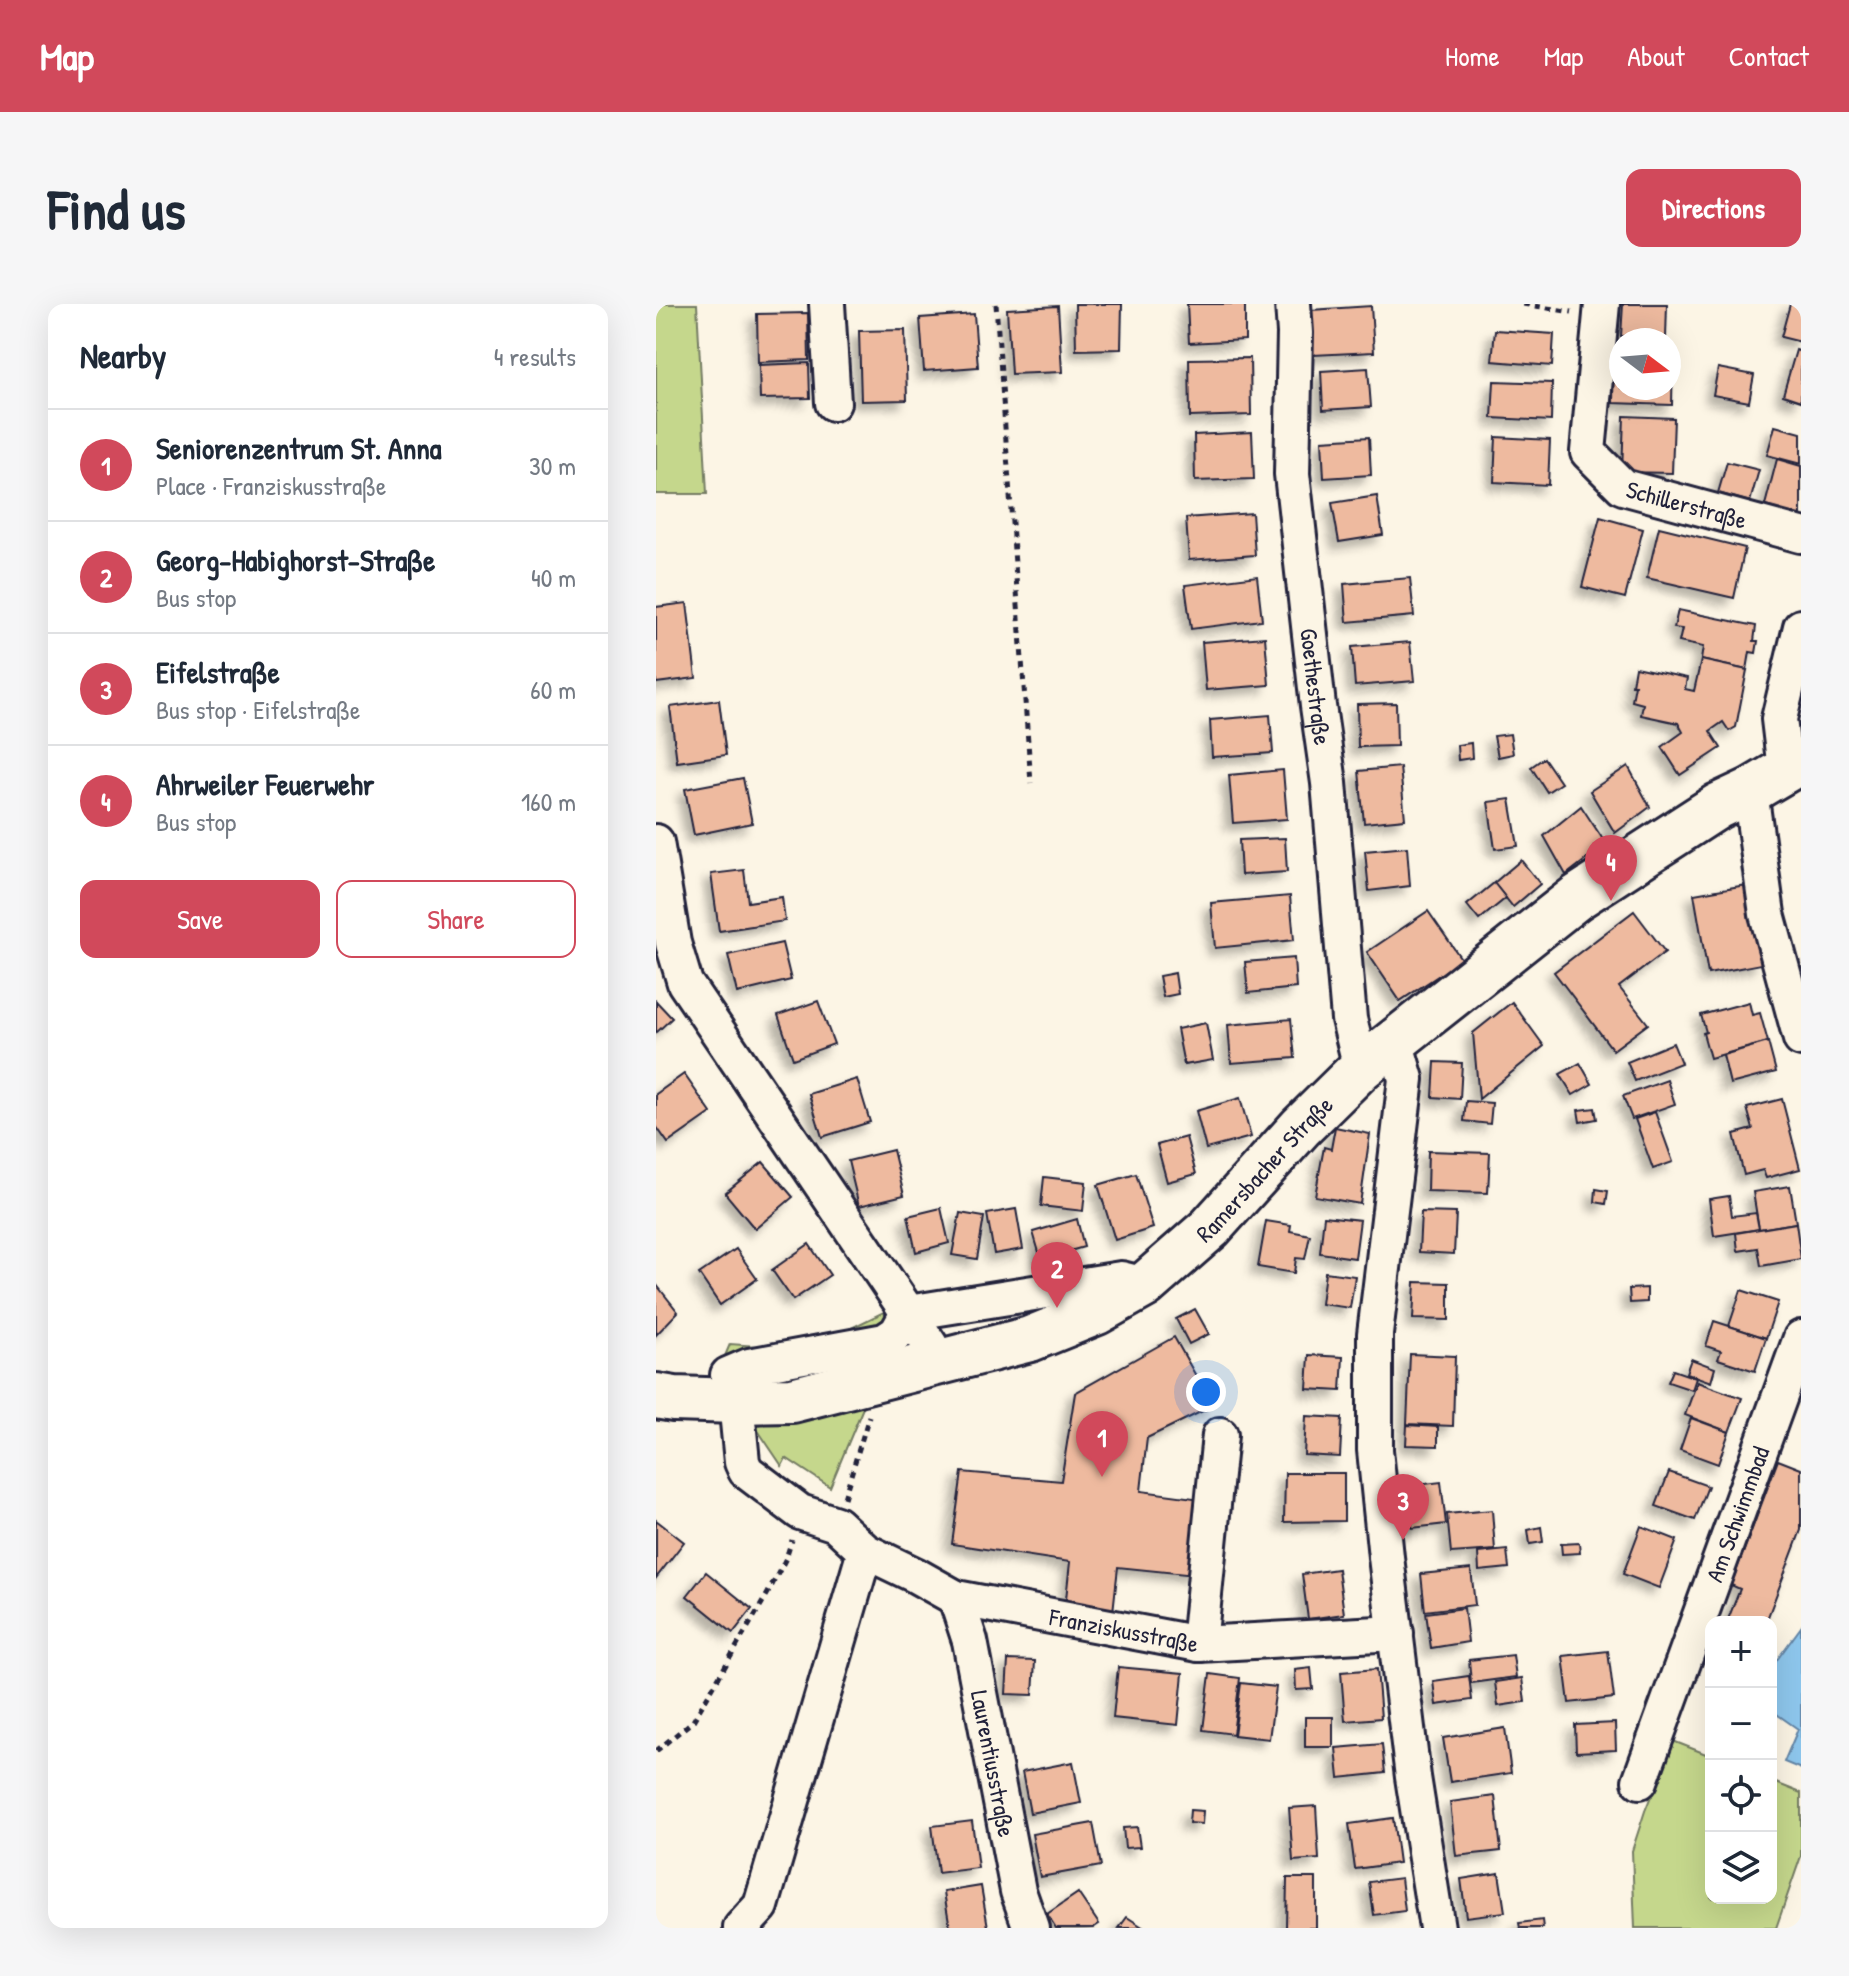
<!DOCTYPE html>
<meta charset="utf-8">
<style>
body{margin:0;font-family:"Patrick Hand",sans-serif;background:#f6f6f7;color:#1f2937}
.controls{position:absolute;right:24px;bottom:24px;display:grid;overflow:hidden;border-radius:16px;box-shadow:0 8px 32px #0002}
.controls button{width:72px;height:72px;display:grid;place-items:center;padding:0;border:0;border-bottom:2px solid #e0e1e3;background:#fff;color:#1f2937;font:40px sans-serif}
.compass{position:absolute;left:953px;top:24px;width:72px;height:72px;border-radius:50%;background:#fff;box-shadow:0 8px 32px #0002;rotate:106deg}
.you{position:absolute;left:550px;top:1088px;width:28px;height:28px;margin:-20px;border:6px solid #fff;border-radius:50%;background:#1a73e8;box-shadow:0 0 0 12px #1a73e833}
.badge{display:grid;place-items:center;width:52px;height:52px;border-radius:50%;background:#d1495b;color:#fff;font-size:26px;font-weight:700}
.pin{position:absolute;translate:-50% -66px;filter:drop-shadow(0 2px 4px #0008)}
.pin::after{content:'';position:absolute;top:42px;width:28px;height:24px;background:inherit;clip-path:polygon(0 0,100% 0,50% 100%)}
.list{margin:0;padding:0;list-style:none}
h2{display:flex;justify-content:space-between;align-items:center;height:104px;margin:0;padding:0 32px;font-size:34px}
h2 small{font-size:26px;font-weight:400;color:#747a83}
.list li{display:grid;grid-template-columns:52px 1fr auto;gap:24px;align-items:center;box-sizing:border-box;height:112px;padding:0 32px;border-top:2px solid #e0e1e3}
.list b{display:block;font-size:30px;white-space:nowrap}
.list p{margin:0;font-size:26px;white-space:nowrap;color:#747a83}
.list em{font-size:26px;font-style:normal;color:#747a83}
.actions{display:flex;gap:16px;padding:24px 32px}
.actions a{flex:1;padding:18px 0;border:2px solid #d1495b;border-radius:16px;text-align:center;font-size:28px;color:#d1495b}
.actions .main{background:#d1495b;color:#fff}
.icon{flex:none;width:44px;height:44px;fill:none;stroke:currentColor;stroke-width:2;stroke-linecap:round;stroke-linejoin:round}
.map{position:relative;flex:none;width:1145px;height:1624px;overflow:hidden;border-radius:16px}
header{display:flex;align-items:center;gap:48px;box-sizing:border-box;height:112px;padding:0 40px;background:#d1495b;color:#fff}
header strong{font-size:38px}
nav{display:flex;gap:44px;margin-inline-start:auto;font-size:28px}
.intro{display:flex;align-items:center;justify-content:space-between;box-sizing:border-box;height:192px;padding:0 48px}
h1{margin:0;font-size:56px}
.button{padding:20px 36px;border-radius:16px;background:#d1495b;color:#fff;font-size:28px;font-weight:700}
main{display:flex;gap:48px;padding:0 48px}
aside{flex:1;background:#fff;border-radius:16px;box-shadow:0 8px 32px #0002}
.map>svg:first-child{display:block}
</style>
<header>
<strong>Map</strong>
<nav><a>Home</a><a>Map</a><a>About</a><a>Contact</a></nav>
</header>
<div class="intro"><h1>Find us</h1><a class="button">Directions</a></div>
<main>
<aside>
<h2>Nearby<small>4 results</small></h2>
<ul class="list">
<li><span class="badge">1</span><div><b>Seniorenzentrum St. Anna</b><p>Place · Franziskusstraße</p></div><em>30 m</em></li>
<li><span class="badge">2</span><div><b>Georg-Habighorst-Straße</b><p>Bus stop</p></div><em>40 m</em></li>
<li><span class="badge">3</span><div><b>Eifelstraße</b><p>Bus stop · Eifelstraße</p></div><em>60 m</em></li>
<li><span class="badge">4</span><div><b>Ahrweiler Feuerwehr</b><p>Bus stop</p></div><em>160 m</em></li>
</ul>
<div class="actions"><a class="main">Save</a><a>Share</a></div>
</aside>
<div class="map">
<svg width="1145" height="1624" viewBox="0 0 1145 1624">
<defs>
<filter id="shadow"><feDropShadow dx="-7" dy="7" stdDeviation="4" flood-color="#0004"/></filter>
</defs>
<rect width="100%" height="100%" fill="#fcf5e5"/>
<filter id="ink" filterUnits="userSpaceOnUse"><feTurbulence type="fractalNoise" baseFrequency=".0125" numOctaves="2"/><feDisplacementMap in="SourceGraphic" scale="16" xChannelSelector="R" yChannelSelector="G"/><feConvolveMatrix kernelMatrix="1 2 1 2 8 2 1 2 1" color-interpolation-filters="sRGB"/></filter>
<g filter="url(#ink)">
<g fill="#c5d78c" stroke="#747c64" stroke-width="2">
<path d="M0,0h41l10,190h-51z"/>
<path d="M228,1008l7,22 -99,19 -67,3 5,-12 28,2 75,-9z"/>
<path d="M211,1094l-37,89 -44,-29 -4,8 -27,-40 46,-14z"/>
<path d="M1017,1437l38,15v142h60v-117l30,12v63l-25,72h-141l-3,-77 13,-40z"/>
</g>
<path fill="#8ec7ed" stroke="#6385a6" stroke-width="2" d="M1145,1323v142l-17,-7 14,-33 -27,-19v-42z"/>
<g fill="#eeba9f" stroke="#22223b" stroke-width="2" filter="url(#shadow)">
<path d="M419,0h47l-1,45 -45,1z"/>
<path d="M531,0h58v36l-56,3z"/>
<path d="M967,0h44l-1,34 -45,-2z"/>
<path d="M1134,0h11v38l-20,-5z"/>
<path d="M402,2l4,66 -51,2 -4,-65z"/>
<path d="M715,2l3,46 -61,3 -2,-45z"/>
<path d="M152,9l1,47 -51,2 -1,-48z"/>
<path d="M318,10l4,53 -54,4 -4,-53z"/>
<path d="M249,26l2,70 -46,1 -2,-70z"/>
<path d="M839,26l59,4 -2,32 -60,-5z"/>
<path d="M1140,46l5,2v49l-18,-6z"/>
<path d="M958,47h7v37h48v-35h4l-1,52 -59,-2z"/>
<path d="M594,54l1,57 -61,2 -1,-58z"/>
<path d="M153,59l1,35 -50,1 -1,-34z"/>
<path d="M712,64l3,39 -48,3 -2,-39z"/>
<path d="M1062,64l36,7 -5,27 -36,-7z"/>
<path d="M838,77l58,2 -1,38 -59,-3z"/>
<path d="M968,112l50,2 -2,55 -50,-1z"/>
<path d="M1119,122l26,7v31l-34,-9z"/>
<path d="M596,128l2,47 -59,2 -1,-46z"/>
<path d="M713,133l2,38 -47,3 -2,-38z"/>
<path d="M840,133l54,3 -2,45 -54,-3z"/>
<path d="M1121,155l24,7v48l-2,7 -36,-8z"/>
<path d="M1071,158l32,8 -9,32 -32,-9z"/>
<path d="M721,192l6,39 -44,7 -7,-39z"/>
<path d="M596,209l3,42 -66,5 -3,-42z"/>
<path d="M944,213l43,12 -18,69 -43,-11z"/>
<path d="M1003,223l86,21 -11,50 -87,-20z"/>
<path d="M601,272l5,44 -71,9 -6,-44z"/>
<path d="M754,274l4,38 -67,6 -3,-38z"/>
<path d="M31,299l9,75 -40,5v-76z"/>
<path d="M1022,306l78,16 -2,15h4l-2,12 -6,-1 -3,18 -46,-10 2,-13 -24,-5 3,-13 -8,-1z"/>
<path d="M609,333l4,48 -63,5 -4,-48z"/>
<path d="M754,338l4,39 -59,5 -3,-39z"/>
<path d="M1045,356l46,10 -11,57 -7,4 -6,-9 -13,9 11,17 -41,27 -18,-28 21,-15 -5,-9 -37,-8 2,-11 -11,-3 3,-16h-3l3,-18 52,11 -2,11 9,2z"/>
<path d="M63,396l7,55 -49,7 -7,-55z"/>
<path d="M740,399l1,43 -39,1 -1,-43z"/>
<path d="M614,411l3,38 -61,4 -2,-37z"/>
<path d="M854,430l3,20 -15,3 -4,-21z"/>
<path d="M815,439l1,15 -14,2 -1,-15z"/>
<path d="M888,454l17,25 -14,9 -16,-25z"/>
<path d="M972,462l22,41 -35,26 -25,-42z"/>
<path d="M744,463l5,52 -41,4 -5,-52z"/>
<path d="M627,466l4,49 -54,4 -4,-48z"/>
<path d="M87,474l9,45 -58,12 -9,-46z"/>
<path d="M854,495l8,47 -23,3 -7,-47z"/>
<path d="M925,502l25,38 -40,31 -22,-39z"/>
<path d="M629,534l2,34 -46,3 -2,-35z"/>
<path d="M751,543l3,39 -41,5 -4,-40z"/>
<path d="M865,556l19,24 -27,23 -19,-24z"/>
<path d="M88,566l4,32 34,-5 3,24 -66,10 -8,-57z"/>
<path d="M838,579l12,15 -27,22 -12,-15z"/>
<path d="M1090,581l15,79 -53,10 -14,-80z"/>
<path d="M634,592l4,44 -79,8 -4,-45z"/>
<path d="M772,607l34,49 -62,41 -33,-49z"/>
<path d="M978,607l31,41 -46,35 29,37 -35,26 -59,-78z"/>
<path d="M126,639l9,37 -54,13 -9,-38z"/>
<path d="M638,654l2,30 -48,5 -3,-31z"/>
<path d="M519,669l3,21 -15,3 -4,-21z"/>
<path d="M0,697l16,17 -16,15z"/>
<path d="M162,697l16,43 -41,15 -15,-44z"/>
<path d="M856,698l32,44 -65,53 -6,-66z"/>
<path d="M1093,698l3,13 8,-2 8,29 -58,16 -7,-25 3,-1 -5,-17z"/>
<path d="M635,715l4,39 -64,5 -3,-38z"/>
<path d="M550,719l7,37 -29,5 -7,-36z"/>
<path d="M1112,738l8,30 -46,12 -7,-29z"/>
<path d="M1017,739l8,20 -46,18 -8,-19z"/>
<path d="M779,758l27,1 -2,36 -27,-2z"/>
<path d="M924,759l12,21 -19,11 -13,-21z"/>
<path d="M28,770l27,39 -43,30 -12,-17v-32z"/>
<path d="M201,775l13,43 -48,15 -13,-43z"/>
<path d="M1011,776l8,24 -43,15 -9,-23z"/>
<path d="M584,794l11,39 -45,12 -10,-38z"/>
<path d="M1126,795l18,70 -34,9 -3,-8 -19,5 -10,-41 19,-5 -6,-21z"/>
<path d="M810,797l26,2 -2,21 -26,-3z"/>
<path d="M939,804l2,11 -17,3 -2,-12z"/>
<path d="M999,808l18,50 -20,7 -18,-50z"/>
<path d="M679,823l35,7 -10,70 -45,-8 9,-49 7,2z"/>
<path d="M530,833l10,37 -29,8 -10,-37z"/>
<path d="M237,846l11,45 -45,11 -11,-45z"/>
<path d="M772,847l62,2 -2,40 -61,-2z"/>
<path d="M107,858l30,35 -38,32 -30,-36z"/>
<path d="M480,870l17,54 -38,12 -17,-55z"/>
<path d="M388,873l42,5 -3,29 -42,-5z"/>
<path d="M1134,882l6,37 -37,6 -6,-37z"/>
<path d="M940,885l12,2 -2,13 -11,-2z"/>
<path d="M1073,892l3,20 24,-3 3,16 -45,7 -5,-37z"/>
<path d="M285,904l8,35 -33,9 -8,-36z"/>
<path d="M360,905l7,40 -29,5 -7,-40z"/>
<path d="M765,908l35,1 -2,41 -35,-2z"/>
<path d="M304,909l24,4 -7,42 -25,-4z"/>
<path d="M668,912l36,4 -5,38 -35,-5z"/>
<path d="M421,915l7,28 -43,12 -8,-27z"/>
<path d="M610,917l25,4 -1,6 20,4 -5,24 -9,-1 -2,15 -36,-6z"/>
<path d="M1140,919l5,36 -40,7 -3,-18 -20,3 -2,-18z"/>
<path d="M153,940l21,31 -37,25 -21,-30z"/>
<path d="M80,945l21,30 -37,26 -21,-31z"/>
<path d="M669,968l30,4 -5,32 -29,-4z"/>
<path d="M759,978l34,1v37l-36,-1z"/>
<path d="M0,980l22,28 -22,23z"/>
<path d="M991,984v14l-17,1 -1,-14z"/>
<path d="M1085,986l37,12 -12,36 -37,-12z"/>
<path d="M539,1005l14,25 -20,10 -13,-25z"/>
<path d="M1058,1017l52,17 -11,33 -37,-12 3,-8 -15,-5z"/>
<path d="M518,1033l39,69 -66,32 -6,53 61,8 -7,76 -77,-8 -5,45 -48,-4 5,-46 -118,-18 10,-72 99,9 14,-88z"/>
<path d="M754,1050l45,2 -2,70 -46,-2z"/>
<path d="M653,1051l34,2 -2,34 -34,-2z"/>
<path d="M1035,1055l24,9 -4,14 -25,-9z"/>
<path d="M1017,1066l23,8 -4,12 -24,-8z"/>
<path d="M1041,1078l45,16 -13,34 -44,-17z"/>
<path d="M650,1112l36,2 -2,39 -36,-2z"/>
<path d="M1035,1114l38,14 -11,32 -38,-14z"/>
<path d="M751,1121l31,2v19l-32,-1z"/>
<path d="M1122,1156l23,9v61l-35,92h-39l13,-33 -9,-4z"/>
<path d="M1013,1168l39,14 -13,34 -39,-14z"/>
<path d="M629,1169h59v48l-60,1z"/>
<path d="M785,1178l5,42 -34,4 -4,-42z"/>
<path d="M836,1206l3,40 -44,3 -4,-39z"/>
<path d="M0,1216l28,22 -28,36z"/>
<path d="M985,1222l36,14 -18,48 -36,-14z"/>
<path d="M885,1223l2,15 -13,2 -2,-14z"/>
<path d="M923,1239l1,10 -18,1 -1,-10z"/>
<path d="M851,1246l2,18 -30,3 -1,-18z"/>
<path d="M682,1265l6,45 -36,5 -6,-45z"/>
<path d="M815,1265l4,36 -50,6 -4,-37z"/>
<path d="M50,1268l46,37 -19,24 -46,-37z"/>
<path d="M808,1304l4,34 -37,6 -5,-35z"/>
<path d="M952,1347l6,47 -45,5 -6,-47z"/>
<path d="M857,1351l3,22 -45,6 -2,-23z"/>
<path d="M352,1356l27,1 -2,34 -27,-1z"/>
<path d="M462,1363l65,6 -5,52 -65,-7z"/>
<path d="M655,1364l2,21 -17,1 -1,-20z"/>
<path d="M721,1365l4,49 -36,3 -4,-49z"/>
<path d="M554,1370l30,4 -7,56 -30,-4z"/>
<path d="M813,1372l3,24 -36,5 -3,-24z"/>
<path d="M866,1374l3,24 -27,4 -3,-24z"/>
<path d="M585,1379l35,4 -7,52 -35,-4z"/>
<rect x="649" y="1413" width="28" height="30"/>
<path d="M959,1419l1,27 -40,2 -1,-27z"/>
<path d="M849,1424l6,45 -61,9 -7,-44z"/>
<path d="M726,1440l3,29 -46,5 -3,-30z"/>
<path d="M417,1458l8,41 -51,10 -8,-41z"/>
<path d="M839,1492l6,55 -45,5 -6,-54z"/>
<path d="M660,1502l3,53 -26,2 -4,-53z"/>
<path d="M534,1506l13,1 -1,13 -13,-1z"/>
<path d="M737,1514l6,45 -44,6 -6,-45z"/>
<path d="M316,1517l6,47 -40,5 -6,-47z"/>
<path d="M437,1519l8,43 -61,11 -8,-43z"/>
<path d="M481,1523l3,20 -15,1 -2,-20z"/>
<path d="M843,1569l6,39 -39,5 -5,-38z"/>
<path d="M631,1574h29v50h-30z"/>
<path d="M745,1574l4,33 -31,4 -5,-33z"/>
<path d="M325,1582l7,41 -38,1 -6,-36z"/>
<path d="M422,1589l21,31 -6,4h-37l-9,-14z"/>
<path d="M471,1613l17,11h-25z"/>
<path d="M886,1616l1,8h-23l-1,-5z"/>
</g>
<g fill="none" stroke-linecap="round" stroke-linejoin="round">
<g stroke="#22223b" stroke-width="40">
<g id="minor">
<path d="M171,0l6,99"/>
<path id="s1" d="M637,0l2,29 -3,141 26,232 11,77 20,236 12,49"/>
<path id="s2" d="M946,0l-14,148 35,35 178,48"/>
<path d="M1129,466l-6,-51 22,-92"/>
<path d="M1094,487l17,123 34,125"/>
<path d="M0,538l17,101 12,40 245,362 6,18"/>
<path d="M739,737l11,38 -31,255v116l11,107 27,220 24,151"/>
<path d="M72,1071l21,-9 136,-25 12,-8 11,-20 213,-34 24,6"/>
<path id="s3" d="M80,1097l6,61 4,9 54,41 36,12 29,27 50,24 41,23 243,46 197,-11"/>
<path id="s4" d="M300,1294l14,43 48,250 13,37"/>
<path d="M543,1340l21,-209"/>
<path id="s5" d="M984,1477l161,-443"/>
<path d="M85,1624l20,-22 104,-355"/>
</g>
</g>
<g stroke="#22223b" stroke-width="50">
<g id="major">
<path id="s6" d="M0,1092l18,3 62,2 56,-1 238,-61 67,-27 48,-27 65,-57 91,-101 60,-59 215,-170 142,-92 32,-15 51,-30"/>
</g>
</g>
<g stroke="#22223b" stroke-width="5" stroke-dasharray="6 6" stroke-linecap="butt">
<path d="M340,0l35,479"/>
<path d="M867,0l49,8"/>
<path d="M188,1194l25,-82"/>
<path d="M0,1447l37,-30 75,-128 18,-35 6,-18"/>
</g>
<use href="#minor" stroke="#fcf5e5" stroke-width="34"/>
<use href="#major" stroke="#fcf5e5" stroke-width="44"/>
</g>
</g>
<g text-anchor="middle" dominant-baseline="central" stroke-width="7" stroke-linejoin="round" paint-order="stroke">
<g font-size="24" fill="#22223b" stroke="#fcf5e5">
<text stroke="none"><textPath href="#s2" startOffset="264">Schillerstraße</textPath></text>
<text stroke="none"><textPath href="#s1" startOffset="384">Goethestraße</textPath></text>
<text stroke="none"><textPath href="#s6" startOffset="676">Ramersbacher Straße</textPath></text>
<text stroke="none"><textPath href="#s5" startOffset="284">Am Schwimmbad</textPath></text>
<text stroke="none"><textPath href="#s3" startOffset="490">Franziskusstraße</textPath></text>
<text stroke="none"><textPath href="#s4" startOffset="170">Laurentiusstraße</textPath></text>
</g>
</g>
</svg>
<div class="controls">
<button>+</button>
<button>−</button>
<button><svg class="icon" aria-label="locate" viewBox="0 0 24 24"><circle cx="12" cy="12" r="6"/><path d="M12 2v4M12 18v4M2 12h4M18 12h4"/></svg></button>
<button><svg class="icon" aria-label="layers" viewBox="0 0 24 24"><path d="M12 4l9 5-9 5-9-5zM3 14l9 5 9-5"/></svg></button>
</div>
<svg class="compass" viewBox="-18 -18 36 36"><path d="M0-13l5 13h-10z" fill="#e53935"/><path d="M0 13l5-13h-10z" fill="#747a83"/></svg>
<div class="you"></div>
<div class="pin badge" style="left:446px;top:1173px">1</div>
<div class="pin badge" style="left:401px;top:1004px">2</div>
<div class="pin badge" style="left:747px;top:1236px">3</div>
<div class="pin badge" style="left:955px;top:597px">4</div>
</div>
</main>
